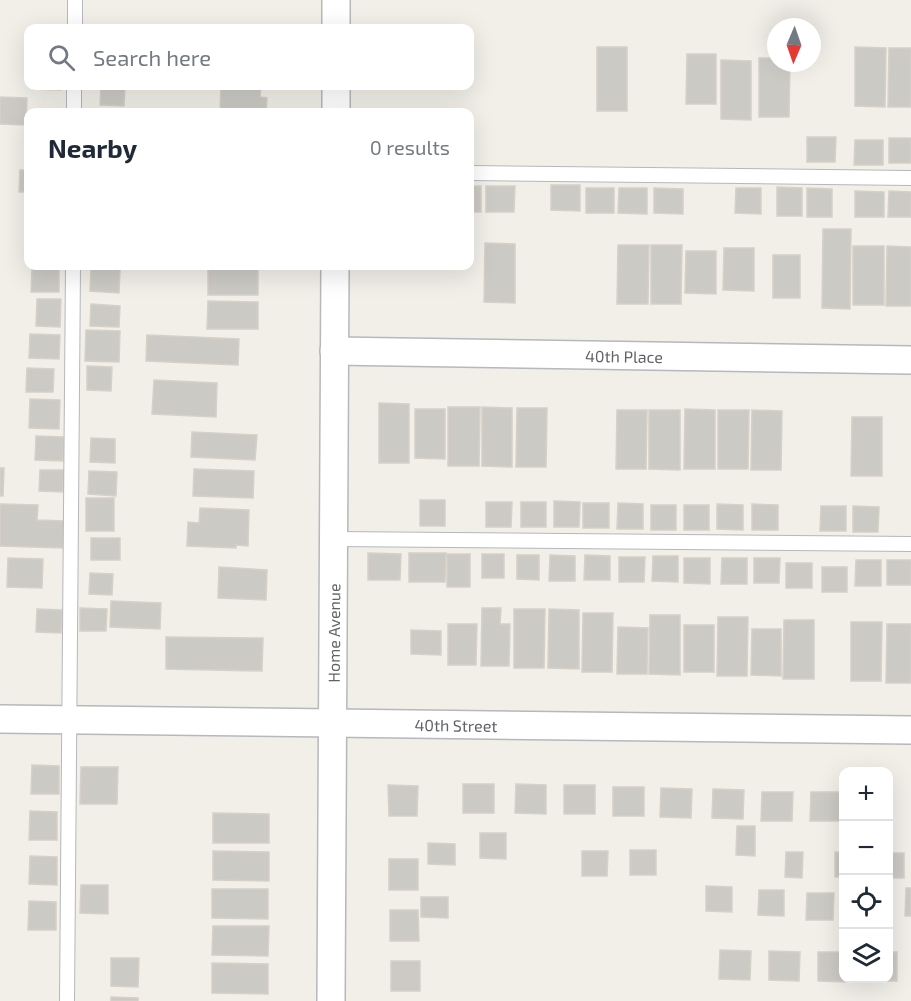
<!DOCTYPE html>
<meta charset="utf-8">
<style>
body{margin:0;font-family:"Exo 2",sans-serif;background:#f6f6f7;color:#1f2937}
.controls{position:absolute;right:18px;bottom:18px;display:grid;overflow:hidden;border-radius:12px;box-shadow:0 6px 24px #0002}
.controls button{width:54px;height:54px;display:grid;place-items:center;padding:0;border:0;border-bottom:2px solid #e0e1e3;background:#fff;color:#1f2937;font:30px sans-serif}
.compass{position:absolute;left:767px;top:18px;width:54px;height:54px;border-radius:50%;background:#fff;box-shadow:0 6px 24px #0002;rotate:182deg}
.list{margin:0;padding:0;list-style:none}
h2{display:flex;justify-content:space-between;align-items:center;height:78px;margin:0;padding:0 24px;font-size:26px}
h2 small{font-size:20px;font-weight:400;color:#747a83}
.icon{flex:none;width:33px;height:33px;fill:none;stroke:currentColor;stroke-width:2;stroke-linecap:round;stroke-linejoin:round}
.map{position:relative;flex:none;width:911px;height:1001px;overflow:hidden}
.search{position:absolute;background:#fff;box-shadow:0 6px 24px #0002;left:24px;top:24px;width:450px;height:66px;display:flex;align-items:center;gap:15px;box-sizing:border-box;padding:0 21px;border-radius:12px;color:#747a83;font-size:22px}
.panel{position:absolute;background:#fff;box-shadow:0 6px 24px #0002;left:24px;top:108px;width:450px;height:162px;border-radius:12px}
.map>svg:first-child{display:block}
</style>
<div class="map">
<svg width="911" height="1001" viewBox="0 0 911 1001">
<rect width="100%" height="100%" fill="#f1efe8"/>
<g fill="#cccac5" stroke="#d6d1c6" stroke-width="1.5">
<rect x="597" y="47" width="30" height="64"/>
<path d="M855,47l31,1 -1,59 -30,-1z"/>
<path d="M889,48h22v59h-23z"/>
<path d="M687,54h29v50h-30z"/>
<path d="M759,58h17v5h14l-1,54h-30z"/>
<path d="M721,60l30,1v59l-30,-1z"/>
<path d="M33,86h28v4l-28,-1z"/>
<path d="M101,86h24l-1,20 -24,-1z"/>
<path d="M221,86h40l-1,11 7,1 -1,14h-46z"/>
<path d="M0,97l27,1 -1,27 -26,-1z"/>
<path d="M807,137h29l-1,25h-28z"/>
<rect x="889" y="138" width="22" height="25"/>
<path d="M855,140h28v25h-29z"/>
<path d="M20,170h8v22h-9z"/>
<path d="M551,185h29v26l-29,-1z"/>
<rect x="470" y="186" width="11" height="26"/>
<path d="M486,186h29l-1,26h-28z"/>
<path d="M777,187l25,1v28h-25z"/>
<rect x="586" y="188" width="28" height="25"/>
<path d="M619,188h28v26l-29,-1z"/>
<path d="M654,188l29,1v25l-29,-1z"/>
<path d="M736,188h25v26l-26,-1z"/>
<path d="M807,188l25,1v28h-25z"/>
<path d="M855,191l29,1v25h-29z"/>
<path d="M889,191l22,1v25h-23z"/>
<path d="M823,229h28l-1,80 -28,-1z"/>
<path d="M485,243l30,1v59l-31,-1z"/>
<path d="M618,245h31l-1,59h-31z"/>
<path d="M651,245h31l-1,59h-30z"/>
<rect x="853" y="246" width="31" height="59"/>
<path d="M887,246l24,1v59h-25z"/>
<path d="M724,248h30v43l-31,-1z"/>
<path d="M686,251h30v43l-31,-1z"/>
<rect x="773" y="255" width="27" height="43"/>
<path d="M208,267l50,1v27h-50z"/>
<path d="M32,268h27v24h-28z"/>
<path d="M91,268l29,1 -1,24 -29,-2z"/>
<path d="M37,299h24l-1,28 -24,-1z"/>
<path d="M208,301l50,1v27h-51z"/>
<path d="M91,304l29,2 -1,21 -29,-1z"/>
<path d="M86,330l34,1 -1,31 -34,-1z"/>
<path d="M30,334l30,1 -1,24 -30,-1z"/>
<path d="M147,335l92,4 -1,26 -92,-4z"/>
<path d="M87,366l25,1 -1,24 -24,-1z"/>
<path d="M27,368l27,1 -1,23h-27z"/>
<path d="M154,380l63,3 -1,34 -64,-3z"/>
<path d="M30,399l30,1 -1,29 -30,-1z"/>
<path d="M379,403l30,1v59h-30z"/>
<path d="M448,407h32l-1,59h-31z"/>
<path d="M482,407l30,1v59l-30,-1z"/>
<path d="M517,408h30l-1,59h-30z"/>
<path d="M415,409h30v50l-30,-1z"/>
<path d="M685,409l30,1v59h-31z"/>
<path d="M617,410h30l-1,59h-30z"/>
<path d="M649,410h31v60l-31,-1z"/>
<path d="M718,410h31l-1,59h-30z"/>
<path d="M752,410l30,1 -1,59h-30z"/>
<path d="M852,417h30v59h-31z"/>
<path d="M192,432l65,3 -2,25 -64,-3z"/>
<path d="M36,436l28,1 -1,24 -28,-1z"/>
<path d="M91,438l24,1v24l-25,-1z"/>
<path d="M0,468h4l-1,28h-3z"/>
<path d="M194,469l60,2 -1,27 -60,-2z"/>
<path d="M40,470h24l-1,22 -24,-1z"/>
<path d="M89,471l28,1 -1,24 -28,-2z"/>
<rect x="86" y="498" width="28" height="33"/>
<rect x="420" y="500" width="25" height="26"/>
<path d="M554,501l26,1 -1,25h-25z"/>
<path d="M486,502h26l-1,25h-25z"/>
<rect x="521" y="502" width="25" height="25"/>
<rect x="583" y="503" width="26" height="25"/>
<path d="M618,503l25,1v25h-26z"/>
<path d="M0,504l38,1 -1,15 27,1 -1,27 -63,-2z"/>
<path d="M717,504l26,1v25l-26,-1z"/>
<path d="M752,504l26,1v25h-26z"/>
<rect x="651" y="505" width="25" height="25"/>
<rect x="684" y="505" width="25" height="25"/>
<path d="M821,506h25v25h-26z"/>
<path d="M853,506l26,1 -1,25h-25z"/>
<path d="M200,508l49,2 -1,36 -12,-1v3l-49,-2 1,-24 11,1z"/>
<rect x="91" y="538" width="29" height="22"/>
<path d="M368,553l33,1 -1,26h-32z"/>
<path d="M409,553h37l-1,29h-36z"/>
<rect x="447" y="554" width="23" height="33"/>
<rect x="482" y="554" width="22" height="24"/>
<path d="M517,555h22v25l-22,-1z"/>
<path d="M550,555l25,1v25h-26z"/>
<path d="M585,555l25,1v24h-26z"/>
<path d="M653,556h25v26l-26,-1z"/>
<path d="M619,557h26l-1,25h-25z"/>
<path d="M8,558l35,1 -1,29 -35,-1z"/>
<path d="M684,558h26v26l-26,-1z"/>
<path d="M722,558h25v26h-26z"/>
<path d="M754,558h26l-1,25h-25z"/>
<path d="M856,560h25v26h-26z"/>
<rect x="887" y="560" width="24" height="25"/>
<rect x="786" y="563" width="26" height="25"/>
<path d="M219,567l48,3 -1,30 -48,-2z"/>
<rect x="822" y="567" width="25" height="25"/>
<path d="M90,573l23,1 -1,21 -23,-1z"/>
<path d="M111,601l50,2 -1,26 -50,-2z"/>
<path d="M80,608l27,1 -1,22h-26z"/>
<path d="M482,608h19l-1,16h10l-1,42h-28z"/>
<path d="M37,609l25,1 -1,23 -25,-1z"/>
<path d="M514,609h31l-1,59h-30z"/>
<path d="M549,609l30,1v59l-31,-1z"/>
<path d="M583,613h30l-1,59h-30z"/>
<path d="M650,615h30v60l-31,-1z"/>
<path d="M718,617h30l-1,59h-30z"/>
<path d="M784,620h30v59h-31z"/>
<path d="M851,622h31l-1,59h-30z"/>
<path d="M448,624h29l-1,41h-28z"/>
<path d="M887,624h24v59h-25z"/>
<rect x="684" y="625" width="30" height="47"/>
<path d="M618,627l30,1 -1,46h-30z"/>
<path d="M752,629h29v47l-30,-1z"/>
<path d="M411,630l30,1v24l-30,-1z"/>
<path d="M166,637l97,1 -1,33 -96,-2z"/>
<path d="M32,765l27,1v28h-28z"/>
<path d="M81,767h37l-1,37h-37z"/>
<rect x="463" y="784" width="31" height="29"/>
<path d="M516,784l30,1v29l-31,-1z"/>
<path d="M388,785l30,1 -1,30h-28z"/>
<rect x="564" y="785" width="31" height="29"/>
<rect x="613" y="787" width="31" height="29"/>
<path d="M661,788l31,1 -1,29 -31,-1z"/>
<path d="M713,789l31,1 -1,29 -31,-1z"/>
<path d="M762,792h31l-1,29h-31z"/>
<path d="M811,792h30v29h-31z"/>
<path d="M888,792h3l-1,29h-2z"/>
<path d="M30,811l27,1v28h-28z"/>
<path d="M213,813l56,1v29h-56z"/>
<path d="M737,826h18v30l-19,-1z"/>
<path d="M480,833h26v26l-26,-1z"/>
<path d="M428,843l27,1v21l-27,-1z"/>
<rect x="630" y="850" width="26" height="25"/>
<path d="M213,851l56,1v29l-56,-1z"/>
<path d="M582,851h26l-1,25h-25z"/>
<path d="M786,852h17l-1,26 -17,-1z"/>
<rect x="835" y="852" width="9" height="25"/>
<rect x="888" y="853" width="16" height="25"/>
<path d="M30,856l27,1v28l-28,-1z"/>
<rect x="389" y="859" width="29" height="31"/>
<path d="M81,885h27v29l-28,-1z"/>
<path d="M706,886l26,1v25l-26,-1z"/>
<path d="M906,888h5v28h-6z"/>
<path d="M212,889h56v30l-56,-1z"/>
<path d="M759,890h25v26l-26,-1z"/>
<path d="M807,893h27l-1,27h-27z"/>
<path d="M421,897h27v21l-27,-1z"/>
<path d="M29,901l27,1v28h-28z"/>
<path d="M390,910h28l1,31h-29z"/>
<path d="M213,926h56l-1,30 -56,-1z"/>
<path d="M720,950l31,1 -1,29 -31,-1z"/>
<path d="M769,951l31,1 -1,29 -30,-1z"/>
<path d="M818,952h26v26h5v4l-31,-1z"/>
<path d="M888,952h9v29h-31v-3h22z"/>
<path d="M111,958h28l-1,29 -27,-1z"/>
<rect x="391" y="961" width="29" height="30"/>
<path d="M212,963l56,1v30l-56,-1z"/>
<path d="M111,997l27,1v3h-27z"/>
</g>
<g fill="none" stroke-linecap="round" stroke-linejoin="round">
<g stroke="#b5b8bc" stroke-width="16">
<g id="lane">
<path d="M75,28v-28"/>
<path d="M74,112v-26"/>
<path d="M470,173l441,5"/>
<path d="M334,539l577,5"/>
<path d="M67,1001l6,-735"/>
</g>
</g>
<g stroke="#b5b8bc" stroke-width="30">
<g id="street">
<path d="M336,28v-28"/>
<path d="M336,112v-26"/>
<path id="s1" d="M334,351l577,9"/>
<path id="s2" d="M0,719l911,11"/>
<path id="s3" d="M331,1001l4,-735"/>
</g>
</g>
<use href="#lane" stroke="#fff" stroke-width="14"/>
<use href="#street" stroke="#fff" stroke-width="27"/>
</g>
<g text-anchor="middle" dominant-baseline="central" stroke-width="6" stroke-linejoin="round" paint-order="stroke">
<g font-size="16" fill="#5f6368" stroke="#fff">
<text stroke="none"><textPath href="#s1" startOffset="290">40th Place</textPath></text>
<text stroke="none"><textPath href="#s3" startOffset="368">Home Avenue</textPath></text>
<text stroke="none"><textPath href="#s2" startOffset="456">40th Street</textPath></text>
</g>
</g>
</svg>
<div class="controls">
<button>+</button>
<button>−</button>
<button><svg class="icon" aria-label="locate" viewBox="0 0 24 24"><circle cx="12" cy="12" r="6"/><path d="M12 2v4M12 18v4M2 12h4M18 12h4"/></svg></button>
<button><svg class="icon" aria-label="layers" viewBox="0 0 24 24"><path d="M12 4l9 5-9 5-9-5zM3 14l9 5 9-5"/></svg></button>
</div>
<svg class="compass" viewBox="-18 -18 36 36"><path d="M0-13l5 13h-10z" fill="#e53935"/><path d="M0 13l5-13h-10z" fill="#747a83"/></svg>
<div class="search"><svg class="icon" aria-label="search" viewBox="0 0 24 24"><circle cx="10" cy="10" r="6"/><path d="M15 15l6 6"/></svg>Search here</div>
<section class="panel">
<h2>Nearby<small>0 results</small></h2>
<ul class="list">
</ul>
</section>
</div>
